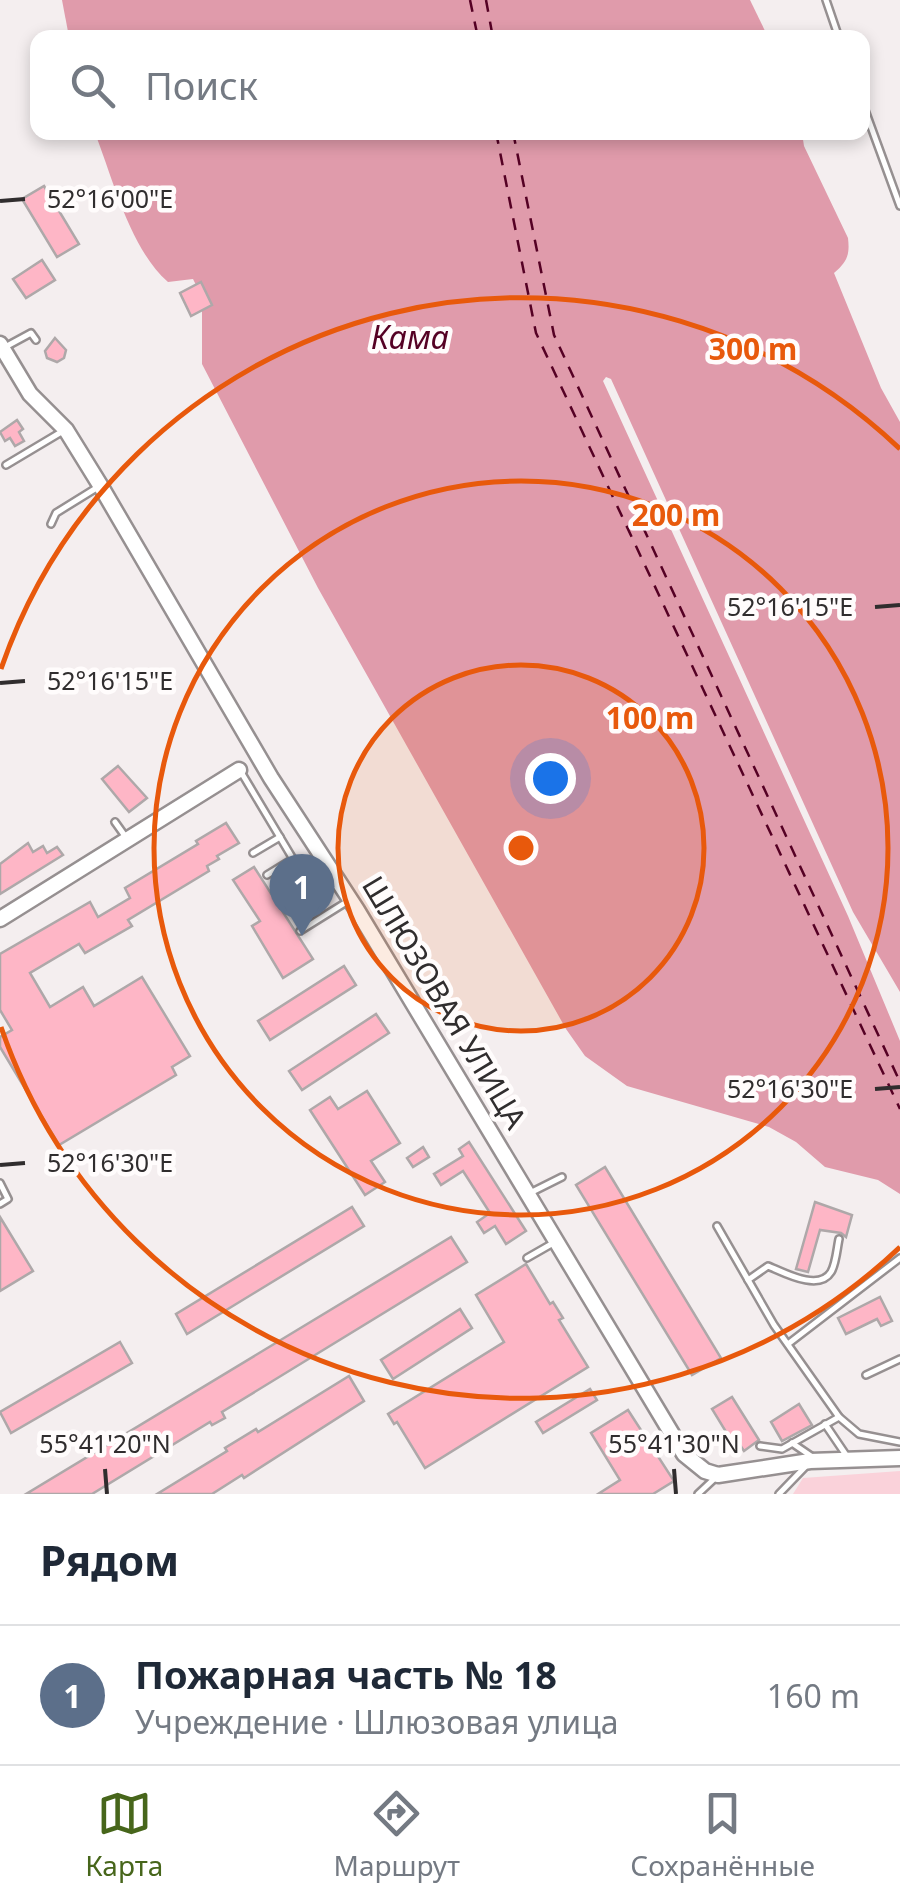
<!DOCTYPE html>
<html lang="ru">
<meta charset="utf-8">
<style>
body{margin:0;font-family:"Noto Sans",sans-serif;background:#f6f6f7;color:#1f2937}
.you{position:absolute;left:550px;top:778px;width:35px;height:35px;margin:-25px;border:8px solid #fff;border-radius:50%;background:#1a73e8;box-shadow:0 0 0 15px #1a73e833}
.badge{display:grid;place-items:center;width:65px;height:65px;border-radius:50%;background:#47661b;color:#fff;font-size:32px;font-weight:700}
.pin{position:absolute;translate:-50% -82px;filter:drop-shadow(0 2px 5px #0008)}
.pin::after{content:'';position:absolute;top:52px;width:35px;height:30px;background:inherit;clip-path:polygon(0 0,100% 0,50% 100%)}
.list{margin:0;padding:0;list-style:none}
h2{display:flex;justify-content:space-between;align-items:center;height:130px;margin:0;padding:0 40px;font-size:42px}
h2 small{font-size:32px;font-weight:400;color:#747a83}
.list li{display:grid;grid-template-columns:65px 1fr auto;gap:30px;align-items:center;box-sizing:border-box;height:140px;padding:0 40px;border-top:2px solid #e0e1e3}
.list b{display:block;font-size:38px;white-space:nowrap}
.list p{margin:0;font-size:32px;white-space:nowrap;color:#747a83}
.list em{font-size:32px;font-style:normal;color:#747a83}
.icon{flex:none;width:55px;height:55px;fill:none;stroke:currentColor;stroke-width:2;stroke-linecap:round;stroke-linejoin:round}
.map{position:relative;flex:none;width:900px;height:1494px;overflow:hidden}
.search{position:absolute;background:#fff;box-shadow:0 5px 15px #0003;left:30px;right:30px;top:30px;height:110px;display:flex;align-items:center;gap:25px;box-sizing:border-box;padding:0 35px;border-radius:20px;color:#747a83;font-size:38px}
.sheet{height:270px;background:#fff}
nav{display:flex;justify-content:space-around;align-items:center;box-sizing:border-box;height:140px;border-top:2px solid #e0e1e3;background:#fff;font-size:28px;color:#747a83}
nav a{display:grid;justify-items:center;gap:5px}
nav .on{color:#47661b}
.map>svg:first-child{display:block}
</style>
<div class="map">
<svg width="900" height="1494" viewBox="0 0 900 1494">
<rect width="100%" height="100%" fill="#f4eeef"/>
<path fill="#fad2da" d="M900,1471v23h-107l10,-16z"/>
<g fill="#e09bab">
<path d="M62,0h688l18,37h-699z"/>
<path d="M95,133h707l2,13 44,92c2,17 -1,24 -14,35l47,115 19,34v570l-47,-80 -242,-533 -5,-2 -3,4 245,535 52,125v153l-22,-14 -53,-13 -29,-25 -27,-15 -142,-41 -42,-30 -19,-27 -248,-441 -116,-224v-53l10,-6 -11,-22 -5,2 -3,-6 -25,3c-38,-33 -55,-103 -73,-149z"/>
</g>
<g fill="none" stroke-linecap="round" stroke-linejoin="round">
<g stroke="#550124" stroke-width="2.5" stroke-dasharray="12 10" stroke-linecap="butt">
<path d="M470,0l8,38"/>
<path d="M486,0l7,38"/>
<path d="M496,132l40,201 364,776"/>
<path d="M513,132l41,203 346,747"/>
</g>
</g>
<g fill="#feb6c6" stroke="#aea8a9" stroke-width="2.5">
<path d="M44,186l35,58 -22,13 -35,-58z"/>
<path d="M42,260l13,20 -29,18 -13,-19z"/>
<path d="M201,282l11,23 -21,11 -11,-23z"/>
<path d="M55,338l11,12 -2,8 -7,4 -10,-4 -2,-7z"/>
<path d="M17,420l6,9 -4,3 5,9 -9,5 -5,-8 -5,3 -5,-9z"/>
<path d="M118,766l29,32 -18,14 -27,-33z"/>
<path d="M226,823l13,20 -22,13 2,3 -12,7 2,5 -81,49 4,6 -47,27 -6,-9 -49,29 20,34 33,-20 11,19 48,-29 48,79 -18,11 4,8 -117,70 -59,-98v-10l12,-7 -12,-20v-56l90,-52 8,15 32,-19 -5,-10 73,-44 -2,-3z"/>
<path d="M28,843l5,9 10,-6 4,7 10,-6 6,8 -63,39v-30z"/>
<path d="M254,867l59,92 -30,19 -31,-52 8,-5 -27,-41z"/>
<path d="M344,966l12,19 -86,55 -12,-19z"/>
<path d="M376,1014l13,19 -87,57 -13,-19z"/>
<path d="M367,1091l33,52 -29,18 14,21 -20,13 -55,-85 20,-13 8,12z"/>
<path d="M469,1142l57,89 -20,13 -11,-18 -11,7 -7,-11 13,-9 -27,-42 -22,14 -7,-11 29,-18 -4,-7z"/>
<path d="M423,1147l6,10 -16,10 -6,-9z"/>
<path d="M605,1167l116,191 -29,17 -116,-190z"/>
<path d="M815,1202l37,13 -6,22 -5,-4 -21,-3 -12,42 -12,-3z"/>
<path d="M352,1207l12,19 -177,108 -11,-20z"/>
<path d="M0,1217l33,54 -33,20z"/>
<path d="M451,1237l16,25 -245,150 3,6 -13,7 -2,-3 -118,72h-66z"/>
<path d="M526,1264l24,40 3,-2 10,16 -4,2 29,47 -163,101 -28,-46 -3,2 -6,-10 116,-72 -28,-47z"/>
<path d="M880,1297l12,24 -11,5 -4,-7 -31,15 -8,-16z"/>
<path d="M460,1309l12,19 -79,51 -12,-19z"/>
<path d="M120,1342l12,21 -121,70 -11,-21z"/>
<path d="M349,1376l15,25 -120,77 -2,-3 -30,19h-55l70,-43 -2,-3 31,-19 2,3z"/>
<path d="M590,1389l7,11 -54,33 -7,-11z"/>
<path d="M732,1397l27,43 -15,11 -6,-9 -4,3 -22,-36z"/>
<path d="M799,1404l13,21 -30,16 -11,-19z"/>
<path d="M628,1410l46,71 -21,13h-55l22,-14 -29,-47z"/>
</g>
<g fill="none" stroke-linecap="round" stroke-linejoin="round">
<g stroke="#969091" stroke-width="10">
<g id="service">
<path d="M826,0l13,38"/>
<path d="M862,102l38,104"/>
<path d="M7,346l24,-13 5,7"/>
<path d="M6,465l57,-34"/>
<path d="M51,524l5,-11 42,-26"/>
<path d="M241,772l52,87 -26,16"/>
<path d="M115,822l10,14"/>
<path d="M253,853l27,-16"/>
<path d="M300,931l48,-30"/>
<path d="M0,1183l8,16 -8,5"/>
<path d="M530,1193l32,-16"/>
<path d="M717,1226l57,99 65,92 20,17 41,8"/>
<path d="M527,1258l28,-16"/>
<path d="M748,1280l20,-14c15,6 51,26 63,6 5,-8 6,-24 8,-33"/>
<path d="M788,1344l112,-86"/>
<path d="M866,1375l34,-16"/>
<path d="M825,1424l21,31"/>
<path d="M792,1443l19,13"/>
<path d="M760,1446l22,3 57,-32"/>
<path d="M698,1494l16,-15"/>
<path d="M779,1494l26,-27"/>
</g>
</g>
<g stroke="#969091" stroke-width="19">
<g id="tertiary">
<path d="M0,344l30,50 36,36 34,55 171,293 86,132 327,544 21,17 13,4 92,-14 90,-3"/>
<path d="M0,919l239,-149"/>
</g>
</g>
<use href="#service" stroke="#fff" stroke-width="5"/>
<use href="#tertiary" stroke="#fff" stroke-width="14"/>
</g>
<path fill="none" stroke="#302d2e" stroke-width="4" d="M0,201l25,-2M875,607l25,-2M0,683l25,-2M875,1089l25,-2M0,1165l25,-2M105,1469l2,25M674,1469l2,25"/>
<circle cx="521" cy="848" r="183" fill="#e8590c" fill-opacity=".12"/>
<g fill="none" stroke="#e8590c" stroke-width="5">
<circle cx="521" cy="848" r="183"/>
<circle cx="521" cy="848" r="367"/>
<path d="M900 1247A550 550 0 0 1 1 1027M1 669A550 550 0 0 1 900 449"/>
</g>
<g text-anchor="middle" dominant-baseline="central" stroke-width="9" stroke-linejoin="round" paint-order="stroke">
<g font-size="30" fill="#302d2e" stroke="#fffcfc">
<text transform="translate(445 1002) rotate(59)">ШЛЮЗОВАЯ УЛИЦА</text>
</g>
<g font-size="32" font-style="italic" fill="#550124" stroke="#fffcfc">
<text x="410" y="336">Кама</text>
</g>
</g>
<g font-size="25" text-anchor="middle" fill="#302d2e" stroke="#fffcfc" stroke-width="9" stroke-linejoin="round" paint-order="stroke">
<text x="110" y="208">52°16'00"E</text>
<text x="790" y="616">52°16'15"E</text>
<text x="110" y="690">52°16'15"E</text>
<text x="790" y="1098">52°16'30"E</text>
<text x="110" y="1172">52°16'30"E</text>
<text x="105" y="1453">55°41'20"N</text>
<text x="674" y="1453">55°41'30"N</text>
</g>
<circle cx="521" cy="848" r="15" fill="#e8590c" stroke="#fffcfc" stroke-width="5"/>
<g font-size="30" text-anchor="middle" font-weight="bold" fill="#e8590c" stroke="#fffcfc" stroke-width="9" stroke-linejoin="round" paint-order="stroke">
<text x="753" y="360">300 m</text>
<text x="676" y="526">200 m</text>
<text x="650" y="729">100 m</text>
</g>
</svg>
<div class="you"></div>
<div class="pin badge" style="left:302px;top:936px;background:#5c6f8a">1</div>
<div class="search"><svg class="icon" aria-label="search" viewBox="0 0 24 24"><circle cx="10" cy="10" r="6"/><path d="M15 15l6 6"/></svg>Поиск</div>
</div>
<section class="sheet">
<h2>Рядом<small></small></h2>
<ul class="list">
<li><span class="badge" style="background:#5c6f8a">1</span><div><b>Пожарная часть № 18</b><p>Учреждение · Шлюзовая улица</p></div><em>160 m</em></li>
</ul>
</section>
<nav>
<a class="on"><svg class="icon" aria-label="map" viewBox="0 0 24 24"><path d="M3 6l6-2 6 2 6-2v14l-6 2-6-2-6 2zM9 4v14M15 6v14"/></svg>Карта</a>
<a><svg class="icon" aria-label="directions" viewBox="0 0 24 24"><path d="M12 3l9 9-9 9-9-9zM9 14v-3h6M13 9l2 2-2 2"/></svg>Маршрут</a>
<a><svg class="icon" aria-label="saved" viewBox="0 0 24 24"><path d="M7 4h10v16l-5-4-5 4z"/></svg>Сохранённые</a>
</nav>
